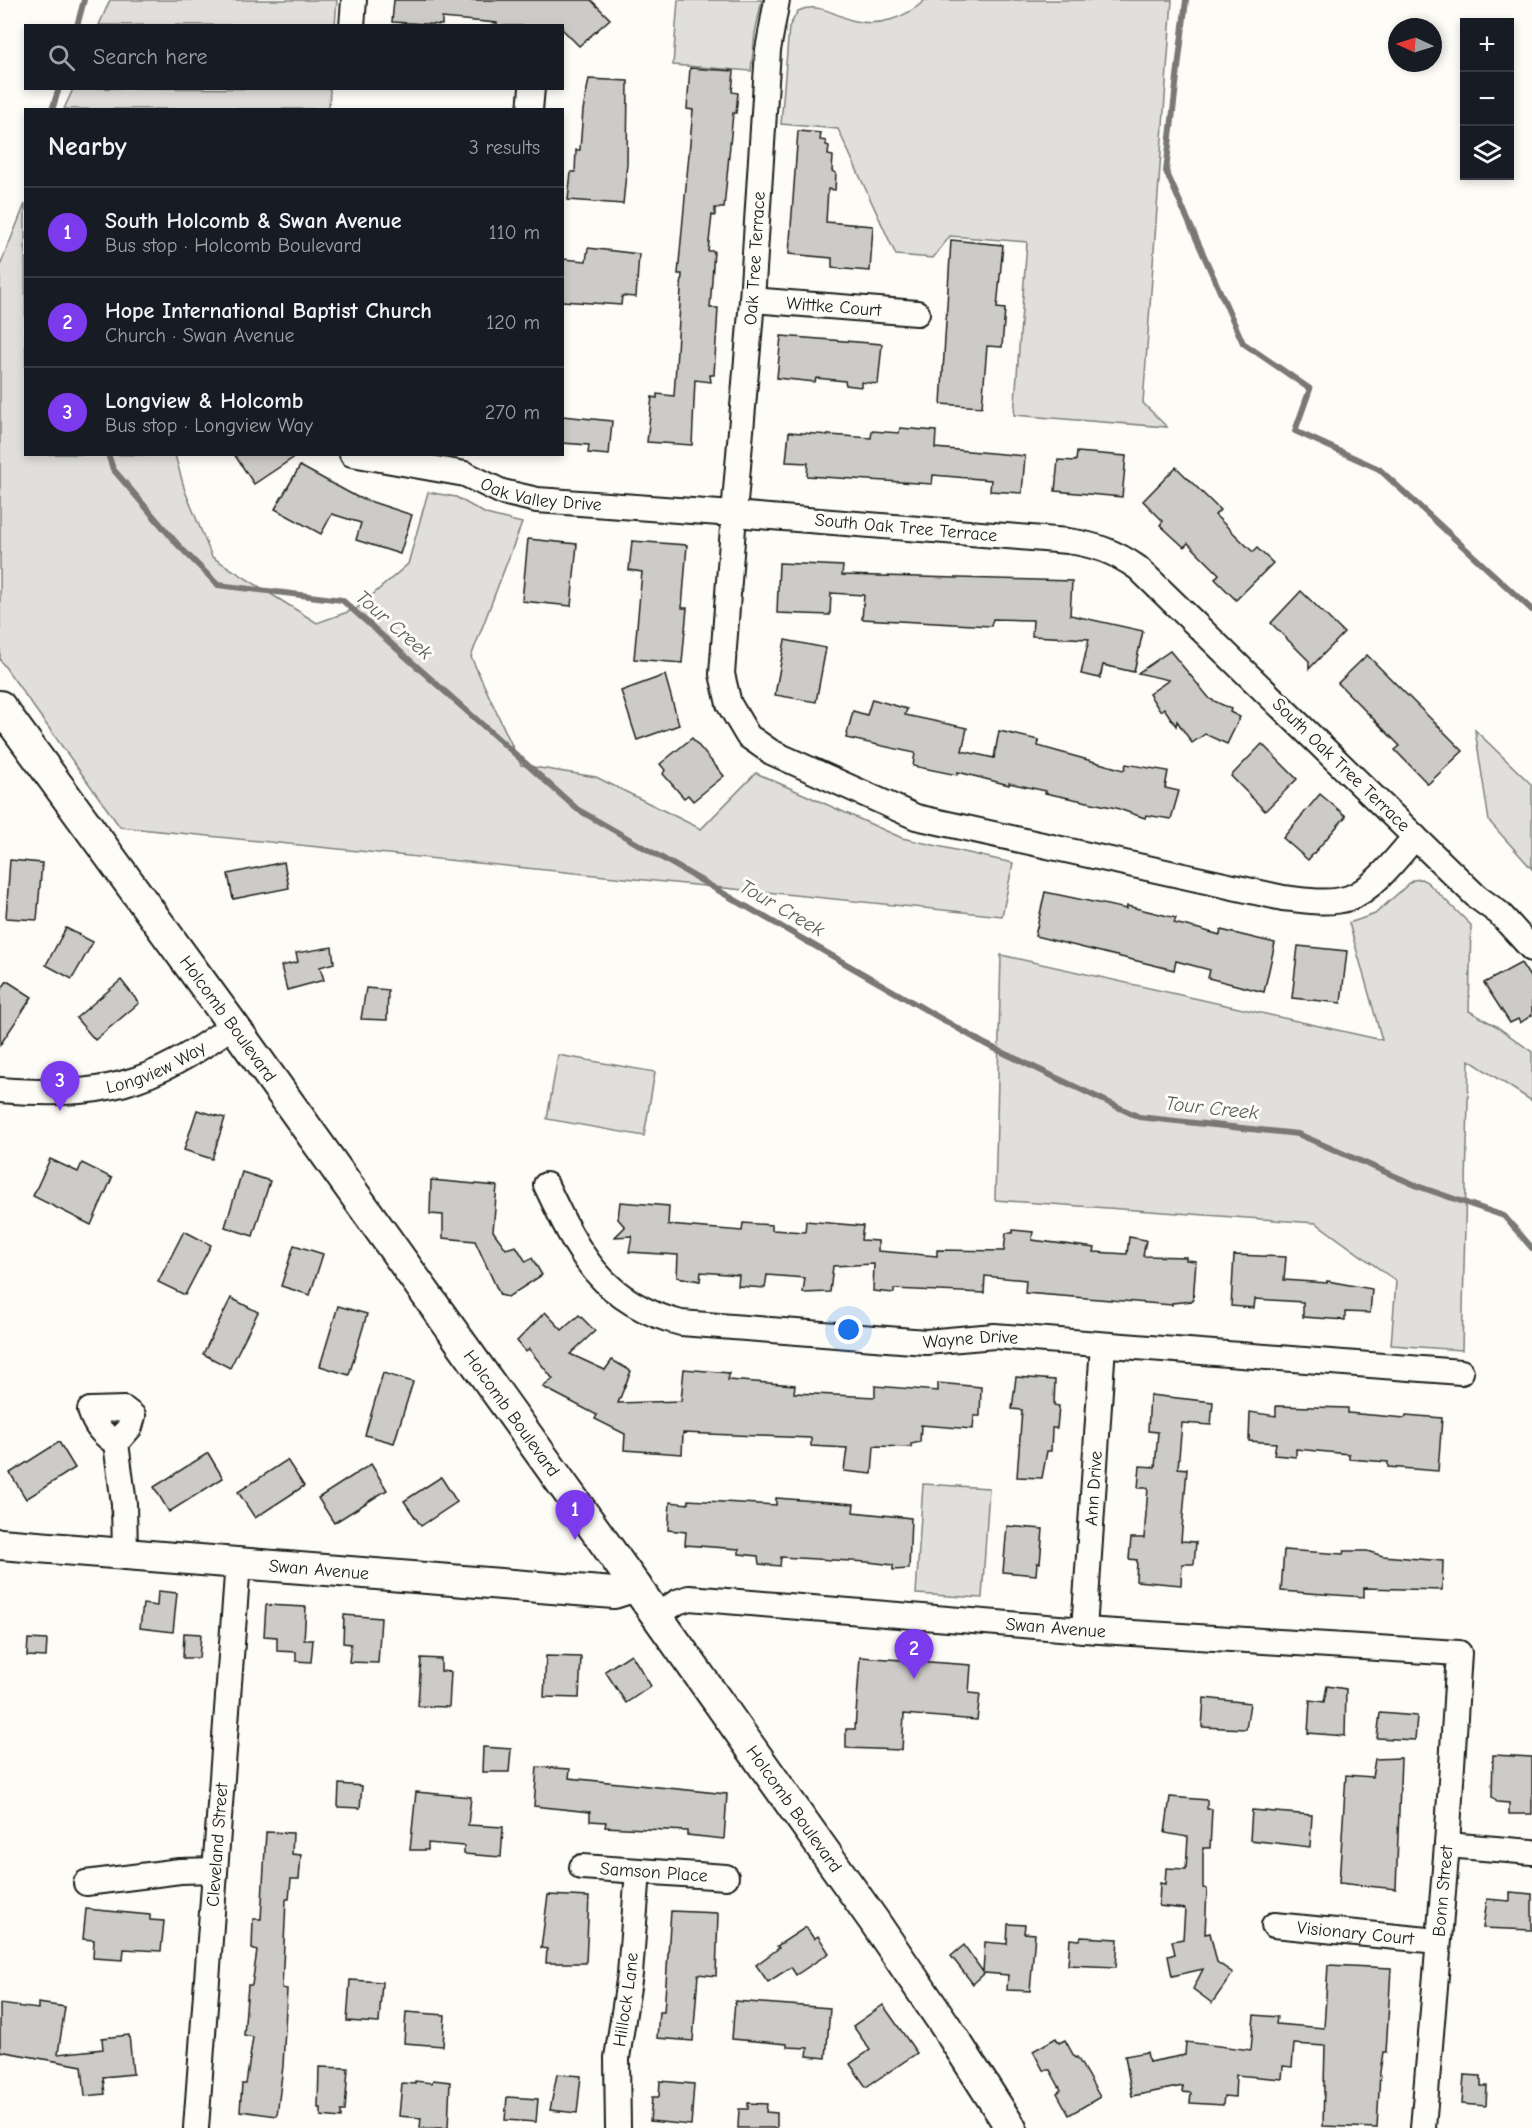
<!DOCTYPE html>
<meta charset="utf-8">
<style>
body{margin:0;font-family:"Comic Neue",sans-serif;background:#242831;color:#f1f3f6}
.controls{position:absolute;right:18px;top:18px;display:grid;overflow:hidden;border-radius:0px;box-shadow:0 3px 9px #0003}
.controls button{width:54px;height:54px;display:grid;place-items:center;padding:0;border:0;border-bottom:2px solid #363941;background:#171b24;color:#f1f3f6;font:30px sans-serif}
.compass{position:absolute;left:1388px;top:18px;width:54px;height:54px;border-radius:50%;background:#171b24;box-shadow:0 3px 9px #0003;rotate:274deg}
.you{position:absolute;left:849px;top:1330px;width:21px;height:21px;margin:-15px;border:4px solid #fff;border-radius:50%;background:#1a73e8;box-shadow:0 0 0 9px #1a73e833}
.badge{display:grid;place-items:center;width:39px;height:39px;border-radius:50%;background:#7c3aed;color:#fff;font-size:20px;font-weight:700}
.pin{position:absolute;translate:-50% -50px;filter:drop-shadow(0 2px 3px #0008)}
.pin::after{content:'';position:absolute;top:32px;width:21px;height:18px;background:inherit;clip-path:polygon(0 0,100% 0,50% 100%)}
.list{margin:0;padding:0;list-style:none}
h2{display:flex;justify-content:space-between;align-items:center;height:78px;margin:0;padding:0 24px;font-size:26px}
h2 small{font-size:20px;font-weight:400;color:#9ea1a6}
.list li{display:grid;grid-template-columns:39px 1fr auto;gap:18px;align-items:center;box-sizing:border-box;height:90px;padding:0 24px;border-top:2px solid #363941}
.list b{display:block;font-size:22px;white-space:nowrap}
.list p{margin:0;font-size:20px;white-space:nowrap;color:#9ea1a6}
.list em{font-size:20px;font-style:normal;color:#9ea1a6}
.icon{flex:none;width:33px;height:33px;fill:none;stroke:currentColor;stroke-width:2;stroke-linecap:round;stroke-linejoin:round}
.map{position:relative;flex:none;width:1532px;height:2128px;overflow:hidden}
.search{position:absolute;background:#171b24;box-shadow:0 3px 9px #0003;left:24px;top:24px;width:540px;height:66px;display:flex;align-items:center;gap:15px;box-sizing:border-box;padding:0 21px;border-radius:0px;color:#9ea1a6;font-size:22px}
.panel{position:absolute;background:#171b24;box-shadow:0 3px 9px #0003;left:24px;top:108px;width:540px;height:348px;border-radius:0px}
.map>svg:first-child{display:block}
</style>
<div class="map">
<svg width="1532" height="2128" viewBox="0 0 1532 2128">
<rect width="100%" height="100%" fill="#fdfcf7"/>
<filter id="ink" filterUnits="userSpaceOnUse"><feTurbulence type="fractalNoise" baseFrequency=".0167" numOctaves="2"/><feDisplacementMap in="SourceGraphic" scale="12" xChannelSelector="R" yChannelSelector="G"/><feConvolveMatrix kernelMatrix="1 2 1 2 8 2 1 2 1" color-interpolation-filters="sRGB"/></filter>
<g filter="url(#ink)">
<g fill="#e0dfdb" stroke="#7e7e7c" stroke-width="1.5">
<path d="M110,0h227l-2,25h-236z"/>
<path d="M678,0h84l-7,33 -4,38 -78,-6z"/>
<path d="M925,0h247l-29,403 24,24 -153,-12 13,-173 -77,-6 -17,22 -37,-3 -58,-126 -57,-5 8,-97 9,-16c19,-9 35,3 53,9 26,8 55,-2 74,-20z"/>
<path d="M73,89v-1l257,1 -1,20h-265z"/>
<path d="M25,204l1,250 149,1 10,36 27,66 105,66 39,-14 52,-45 20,-72 28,5 30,17 36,9 -51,134 50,108 75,12 105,52 55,-56 146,65 111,25 -11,53 -882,-89 -120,-167v-394z"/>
<path d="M1475,730l57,55v84l-43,-48z"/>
<path d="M1421,879l6,3 44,43 -2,86 27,15 36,26v49l-63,-41 -7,290 -71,-5 5,-64 -80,-58 -321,-23 6,-245 381,85 -33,-117 26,-9 38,-34z"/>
<path d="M558,1055l97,17 -11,64 -97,-17z"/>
<path d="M923,1484l66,4 -7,110 -66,-4z"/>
</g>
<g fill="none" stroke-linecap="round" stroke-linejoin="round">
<g stroke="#797876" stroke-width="6">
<path d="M1186,0l-20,171 77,172 67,46 -15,42 84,38 153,141"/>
<path d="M77,26l7,-26"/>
<path d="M52,110l7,-22"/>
<path d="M108,454l5,15 66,77 39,39 124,15 235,209 408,235 154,73 159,17 122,53 84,29 28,32"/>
</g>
</g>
<g fill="#cccbc8" stroke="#1c1c1c" stroke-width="1.5">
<path d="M394,0h197l19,19 -31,27 -17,-17v-3h-65v-3l-55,-5v7l-50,-3z"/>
<path d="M690,68l44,3 -2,21 6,1 -2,20h-3l-9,95h-9v8l-3,-1 -4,36h6l-4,57h8l-4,67h-4l1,7 -16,-2 -3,65 -45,-3 5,-45 5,1v-4l17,2 8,-122h-4l15,-164 -6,-1z"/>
<path d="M589,79l39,2 -1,83 -4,40 -55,-4 3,-28h4l1,-22h4l3,-40z"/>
<path d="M798,131l23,2 -1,7 6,1v4l3,1 -1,9 5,1 -1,15 4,2 -1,17 -7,-1 -2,33 47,4 -3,45 -38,-3v-10l-43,-4z"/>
<path d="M951,240l52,5 -6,63 8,1 -3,38 -15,-1 -5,61 -41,-3z"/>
<path d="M588,248l51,6 -3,43 -14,-1 -1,9 -59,-4v-42l24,2z"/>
<path d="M781,336l101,8 -4,40 -17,-2v5l-15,-2 -1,-4 -29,-3 -1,4 -38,-4z"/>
<path d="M562,416l50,5 -3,34 -21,-2 1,-8 -27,-2z"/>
<path d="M900,428l36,3 -1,17 90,8 -3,37 -32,-2 1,-11 -58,-5 -1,9 -125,-8 1,-13 -22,-1 3,-30 82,6 1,-7 27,2z"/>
<path d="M1077,452l49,4 -4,41 -67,-6 3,-31 18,1z"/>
<path d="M234,454h65l-45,30z"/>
<path d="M300,466l57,31 55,18 -12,39 -44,-14 5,-17 -29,-9 -11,20 -46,-25z"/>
<path d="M1176,467l44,43 -5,5 38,37 4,-4 16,15 -37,37 -21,-21 4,-5 -31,-31 -4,4 -24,-22 3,-4 -20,-20z"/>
<path d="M528,539l49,5 -6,62 -49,-5z"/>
<path d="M632,541l55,4 -5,63h5l-5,55 -48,-4 8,-87 -13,-2z"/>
<path d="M779,563l64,3 -1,9 230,6 -2,34 73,16 -9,41 -31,-7 -3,13 -19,-4 8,-35 -57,-3 1,-16 -40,-1 -2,7 -129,-7 2,-24 -33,-2 -1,22 -53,-2z"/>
<path d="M1301,591l43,42 -35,36v-8l-38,-38z"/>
<path d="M785,640l41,8 -10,54 -41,-7z"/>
<path d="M1170,651l40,48 21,10 -1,3 10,5 -13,27 -22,-10 -13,9 -15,-22 -1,5 -12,-18 -4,3 -11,-17 20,-14 -31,-7z"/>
<path d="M1367,655l96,96 -35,33 -33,-34 5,-4 -62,-63z"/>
<path d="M665,675l14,50 -42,15 -16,-49z"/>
<path d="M872,699l35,10 -2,6 62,13 -5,23 32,7 5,-27 40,9 -1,6 86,24 2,-6 42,7 -3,17 14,3 -8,28 -25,-4 -1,3 -29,-10 -71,-15 1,-2 -37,-8v2l-51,-13 -1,3 -44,-9 2,-13 -69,-15 7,-27 14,4z"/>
<path d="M692,738l32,38 -31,25 -5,-6 -4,3 -21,-24 2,-4 -5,-6z"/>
<path d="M1262,744l35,35 -32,32 -34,-35z"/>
<path d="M1320,794l26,22 -38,44 -25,-22z"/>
<path d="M10,860l32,3 -5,57 -31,-2z"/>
<path d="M284,862l5,26 -56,11 -5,-25z"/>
<path d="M1045,892l81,17 1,-3 49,12 -2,5 25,6 21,6 1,-5 54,13 -11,49 -56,-14 2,-8 -34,-9 -2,9 -139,-34z"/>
<path d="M66,928l27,14 -21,37 -26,-14z"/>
<path d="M1298,946l49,5 -6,52 -49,-5z"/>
<path d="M332,947l2,16 -14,4 4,13 -37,10 -6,-24 17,-4 -2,-9z"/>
<path d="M1521,963l11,17v35l-12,8 -2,-4 -8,4 -26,-40z"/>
<path d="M121,980l18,23 -44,37 -19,-22z"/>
<path d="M7,981l25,16 -32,48v-54z"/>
<path d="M366,988l22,2 -1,30 -26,-1z"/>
<path d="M197,1110l28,8 -13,41 -28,-9z"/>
<path d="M50,1159l28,13 4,-9 30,15 -21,47 -58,-29z"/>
<path d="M242,1172l28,9 -17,55 -28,-9z"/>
<path d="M431,1180l66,6 -4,45 13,18 10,-3 10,16 6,-4 10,17 -34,22 -8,-2 -25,-54 -32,-3v-23l-13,-1z"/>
<path d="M620,1202l49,4 -1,19 74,6 1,-8 29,2v5l33,2 1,-11 57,5 -2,14 17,1v10l59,5v-6l67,1 2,-18h7v-3l20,2 -1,8 63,8 -1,4 33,2 2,-17 17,3 -3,16 43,1v3l10,1 -3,40 -21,2v2l-147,-12 1,-13 -41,-4 -1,17 -90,-4v4l-21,-2 1,-27 -41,2 -3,26 -27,1 2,-15 -38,-3 -2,13 -27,-2 1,-11 -38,-3 -1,9 -23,-4 1,-22 -49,-3 3,-16 -17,1 10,-10 -7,-8z"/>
<path d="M184,1231l27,14 -26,50 -27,-13z"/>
<path d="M294,1245l29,9 -13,41 -29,-9z"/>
<path d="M1234,1255l52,2 -2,23 43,3v-2l45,8 -2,24 -25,-1v8l-42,-3v-15l-48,-3 -1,9 -23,-2z"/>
<path d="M231,1298l27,14 -28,56 -27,-14z"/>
<path d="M338,1306l29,8 -18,61 -29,-9z"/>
<path d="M545,1312l17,18 17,-15 16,16 -25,23 35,16 7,-10 19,11 -13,32 63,-2 3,-32 45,4 -1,7 67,5 -1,8 81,4v-11l63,5v-8l43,4 -1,29h-6l-1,13 -52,-4 -1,17 -9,2v3l-37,-1 -2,28 -28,-3 3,-23 -36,-2v-8l-128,-5 -1,21 -58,-4 1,-16 -30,-15 2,-4 -54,-28 10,-8 -24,-30 -3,3 -9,-11z"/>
<path d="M383,1373l30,9 -19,61 -29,-8z"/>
<path d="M1016,1377l39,3 -1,25 5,1 -2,22h-5l-1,23h-4l-5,27 -25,-1 5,-67 -10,-1z"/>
<path d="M1150,1395l63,7 -2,23 -29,-2 -4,45 9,1 -6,72 15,1 -2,22h-12l-1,21 -45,-4 1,-21 -8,-1 2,-21h13l4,-50h-10l2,-22 15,1 3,-35 -10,-1z"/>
<path d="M1276,1406l72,2v5l57,5 1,-3 36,3 -4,53 -50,-4v-5l-39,-3v-5l-53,-5v8l-22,-2 2,-12 -27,-2 1,-29 26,4z"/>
<path d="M59,1442l16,26 -49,31 -16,-26z"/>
<path d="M208,1453l15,25 -54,34 -15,-25z"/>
<path d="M287,1460l17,26 -49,32 -17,-26z"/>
<path d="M371,1464l16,26 -53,33 -16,-25z"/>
<path d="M441,1477l16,25 -36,24 -17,-25z"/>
<path d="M776,1498l78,6 -1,8 58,6 -2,51 -16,1v-5l-25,-3 -87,-5 -1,9 -21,-2 -1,-8 -19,-2v-5l-54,-4 1,-13 -18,-2 2,-28 18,2v-4l88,5z"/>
<path d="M1007,1526l36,3 -3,34h-3l-1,12 -33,-3z"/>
<path d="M1284,1550l59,4 1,-3h23l16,5 60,5 -1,29 -78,-2v9l-83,-6z"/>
<path d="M158,1591l19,2 -4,39 -33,-4 3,-24 14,2z"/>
<path d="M266,1605l40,2 -2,33h9l-2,22 -15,-1v-9l-19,-1v-14l-13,-1z"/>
<path d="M344,1615l37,3 -3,45 -29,-1 2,-18 -8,-1z"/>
<path d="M184,1633l17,1 -2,24h-16z"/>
<path d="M28,1639l19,1 -1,17 -19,-1z"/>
<path d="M631,1654l20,32 -25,17 -21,-32z"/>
<path d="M546,1656l35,1 -2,41 -35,-1z"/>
<path d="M860,1657l111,8 -2,28 11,1 -3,26 -73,-6 -2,36 -56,-2v-19h9z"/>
<path d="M421,1658l20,1v12l10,1 -2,35 -31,-1z"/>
<path d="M1327,1686l19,3 -1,47 -37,-3 2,-33 14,2z"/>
<path d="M1204,1698l46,5 -4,26 -44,-2z"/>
<path d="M1380,1713l37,3 -2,24 -38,-2z"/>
<path d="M483,1747l28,2 -2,23h-27z"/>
<path d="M1493,1755l39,2v57h-23v-11l-12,-1 -5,-5z"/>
<path d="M1401,1758l-5,131 -57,-6 7,-108 26,2 3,-18z"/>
<path d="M537,1767l33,2 -1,9 158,16 -3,45 -37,-4v-4l-82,-4 1,-5 -16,-1v-9l-56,-6z"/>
<path d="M339,1784l23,2 -2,22 -22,-1z"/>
<path d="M416,1792l55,5 -3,28 35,2 -2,30 -37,-3v-8l-36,-3v7h-18z"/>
<path d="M1170,1797l37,3v9h5l-2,39h-7v40l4,1 -2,45 5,-1 7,29 16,11 -21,30 -19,-14 10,-20 -31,7 -4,-20 7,-2 -3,-13 11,-2 2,-30 -26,-3 1,-23 5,1 1,-16 20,1 2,-32 -23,-4z"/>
<path d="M1252,1810l60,5 -2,32 -60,-7z"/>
<path d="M266,1832l27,1 -1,21 9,1 -2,24h-8l-2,20h-3l-4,89 5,1 -4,77 -6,50 -37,-5 2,-27h4l7,-47 -9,-2 4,-50h4l5,-34 -5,-2 1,-30h8z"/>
<path d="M1510,1892l22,2v36l-49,-2 4,-29 23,2z"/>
<path d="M548,1895l41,2 -3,66h-40l1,-14 -6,-1z"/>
<path d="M86,1909l64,6v5l14,1 -3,30 -37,-2 -1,11 -30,-2 1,-18 -11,-1z"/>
<path d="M671,1911l47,2 -2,63 -18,-2 -5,67 -36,-3 2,-26h5z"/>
<path d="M1008,1924l17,1 -1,8 11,1 -5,57 -23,-1 1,-15 -23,-2 -12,11 -22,-28 13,-11 19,27 2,-30 22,2z"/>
<path d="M806,1927l8,12 4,-3 11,17 -33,22 -5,-8 -23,15 -12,-17 23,-17 -2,-2z"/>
<path d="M1081,1937l37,2 -2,28 -48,-2 2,-26 10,1z"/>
<path d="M1328,1965l63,3 -5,84h-3l-3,20 -3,56 -54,-2 2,-80 -31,-2 -2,23 -9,-1 -1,13 -46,-4 -1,22 -11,-1 -1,9 -33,-2 1,-10 -9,-1 1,-6 -51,10 -7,-40 22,-4 2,10 36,-7 1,-13 65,8 3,-35 23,2 -1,7 48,4z"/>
<path d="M350,1980l32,2 -3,41 -32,-2z"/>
<path d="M735,2001l95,7 -4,50 -19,-2 1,-8 -21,-1v-3l-55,-5z"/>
<path d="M38,2003l27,4 -7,47 45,-5 -1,-11 27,-3 4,39 -30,3 2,17 -20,2 -3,-30 -82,-15v-47l38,5z"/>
<path d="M883,2005l34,48 -51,34 -16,-23 20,-14 -17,-24z"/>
<path d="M406,2012l39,3 -2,31 -39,-3z"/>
<path d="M1056,2038l3,5 6,-3 10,18 2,-1 23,40 -31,18 -12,-22 4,-3 -11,-20h-7l-10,-19z"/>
<path d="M319,2067l29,1 -3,43h-4v7l-20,-2v-8h-3z"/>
<path d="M557,2074l24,2 -4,37 -27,-3z"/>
<path d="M1464,2075l17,1v10h6l-1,20 -24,-2z"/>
<path d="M433,2080l17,2 -2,46h-28l1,-10 -22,-2 3,-33 13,1v-3l17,2z"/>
<path d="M660,2081l34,3 -3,41 -41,-4 2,-24h7z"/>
<path d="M507,2097l31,2 -2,23 -31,-2z"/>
<path d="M748,2103l19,1 -1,8 11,1v15h-39l1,-19h9z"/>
</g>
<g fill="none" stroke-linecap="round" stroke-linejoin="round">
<g stroke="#1c1c1c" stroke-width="28">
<g id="minor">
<path d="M352,26l2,-26"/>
<path d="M530,110l2,-22"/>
<path id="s1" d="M752,300l165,13"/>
<path id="s2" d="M352,454l113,20 37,18 35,8 197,14 18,-214 16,-250 9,-50"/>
<path d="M734,514l334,27c28,4 47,11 70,27l277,269c-16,18 -42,53 -66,61 -21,7 -45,2 -66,0l-367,-81 -145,-65 -23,-16 -19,-32 -7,-30z"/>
<path d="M1415,837l62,60 22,16 33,36"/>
<path id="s3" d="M0,1090c102,8 150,-4 233,-65"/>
<path id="s4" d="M546,1185c32,68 56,118 135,138l245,19 68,-6 467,36"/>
<path d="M116,1443l14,-16 3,-11 -9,-7 -34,1c5,16 12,24 26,33l8,61 1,50"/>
<path id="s5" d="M657,1616l20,-14 12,-4 395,32 375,23 -12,192 -24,283"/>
<path id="s6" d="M1084,1630l19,-285"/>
<path d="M1447,1845l85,7"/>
<path id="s7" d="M582,1867l144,10"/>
<path d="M86,1883l94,-12 35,-1"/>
<path id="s8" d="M1274,1925l164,16"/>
<path id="s9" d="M196,2128l42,-566"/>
<path id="s10" d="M618,2128l-1,-70 13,-84 8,-103"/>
</g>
</g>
<g stroke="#1c1c1c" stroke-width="34">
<g id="tertiary">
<path id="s11" d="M0,706l233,319 424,591 217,305 77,113 60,94"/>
<path id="s12" d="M0,1544l614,49 22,-7"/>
</g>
</g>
<use href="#minor" stroke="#fdfcf7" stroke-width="24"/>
<use href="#tertiary" stroke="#fdfcf7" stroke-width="30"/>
</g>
</g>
<g text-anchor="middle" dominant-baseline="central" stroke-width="6" stroke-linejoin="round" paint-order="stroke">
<g font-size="18" fill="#1c1c1c" stroke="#fdfcf7">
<text stroke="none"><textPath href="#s2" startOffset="646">Oak Tree Terrace</textPath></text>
<text stroke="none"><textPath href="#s1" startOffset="82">Wittke Court</textPath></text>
<text stroke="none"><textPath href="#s2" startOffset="195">Oak Valley Drive</textPath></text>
<text transform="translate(906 528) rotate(5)">South Oak Tree Terrace</text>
<text transform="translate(1341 765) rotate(44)">South Oak Tree Terrace</text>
<text stroke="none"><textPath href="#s11" startOffset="387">Holcomb Boulevard</textPath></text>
<text stroke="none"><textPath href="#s3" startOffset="160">Longview Way</textPath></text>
<text stroke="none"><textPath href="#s4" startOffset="492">Wayne Drive</textPath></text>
<text stroke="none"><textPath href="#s11" startOffset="873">Holcomb Boulevard</textPath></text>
<text stroke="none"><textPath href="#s6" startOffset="142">Ann Drive</textPath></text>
<text stroke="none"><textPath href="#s12" startOffset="320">Swan Avenue</textPath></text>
<text stroke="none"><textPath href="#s5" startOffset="405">Swan Avenue</textPath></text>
<text stroke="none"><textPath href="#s11" startOffset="1359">Holcomb Boulevard</textPath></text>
<text stroke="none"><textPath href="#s9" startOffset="284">Cleveland Street</textPath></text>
<text stroke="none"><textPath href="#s7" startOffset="72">Samson Place</textPath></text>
<text transform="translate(1443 1891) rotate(-85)">Bonn Street</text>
<text stroke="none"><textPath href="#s8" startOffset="82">Visionary Court</textPath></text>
<text stroke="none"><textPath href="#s10" startOffset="129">Hillock Lane</textPath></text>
</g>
<g font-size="20" font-style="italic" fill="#5a5a58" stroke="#fdfcf7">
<text transform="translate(394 625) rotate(41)">Tour Creek</text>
<text transform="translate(782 908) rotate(30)">Tour Creek</text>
<text transform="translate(1212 1108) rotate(6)">Tour Creek</text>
</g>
</g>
</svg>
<div class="controls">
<button>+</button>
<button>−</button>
<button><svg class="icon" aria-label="layers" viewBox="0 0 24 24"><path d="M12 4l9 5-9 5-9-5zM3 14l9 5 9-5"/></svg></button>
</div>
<svg class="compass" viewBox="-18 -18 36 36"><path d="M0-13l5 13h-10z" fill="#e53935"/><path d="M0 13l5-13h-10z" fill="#9ea1a6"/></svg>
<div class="you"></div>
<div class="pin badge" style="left:575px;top:1540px">1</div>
<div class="pin badge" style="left:914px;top:1679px">2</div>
<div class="pin badge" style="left:60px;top:1111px">3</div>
<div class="search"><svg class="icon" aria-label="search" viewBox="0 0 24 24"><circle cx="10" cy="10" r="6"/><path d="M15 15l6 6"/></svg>Search here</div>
<section class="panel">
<h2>Nearby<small>3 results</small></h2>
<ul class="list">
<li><span class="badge">1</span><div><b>South Holcomb &amp; Swan Avenue</b><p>Bus stop · Holcomb Boulevard</p></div><em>110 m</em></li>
<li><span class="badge">2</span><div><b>Hope International Baptist Church</b><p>Church · Swan Avenue</p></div><em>120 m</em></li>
<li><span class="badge">3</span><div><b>Longview &amp; Holcomb</b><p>Bus stop · Longview Way</p></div><em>270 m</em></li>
</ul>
</section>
</div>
